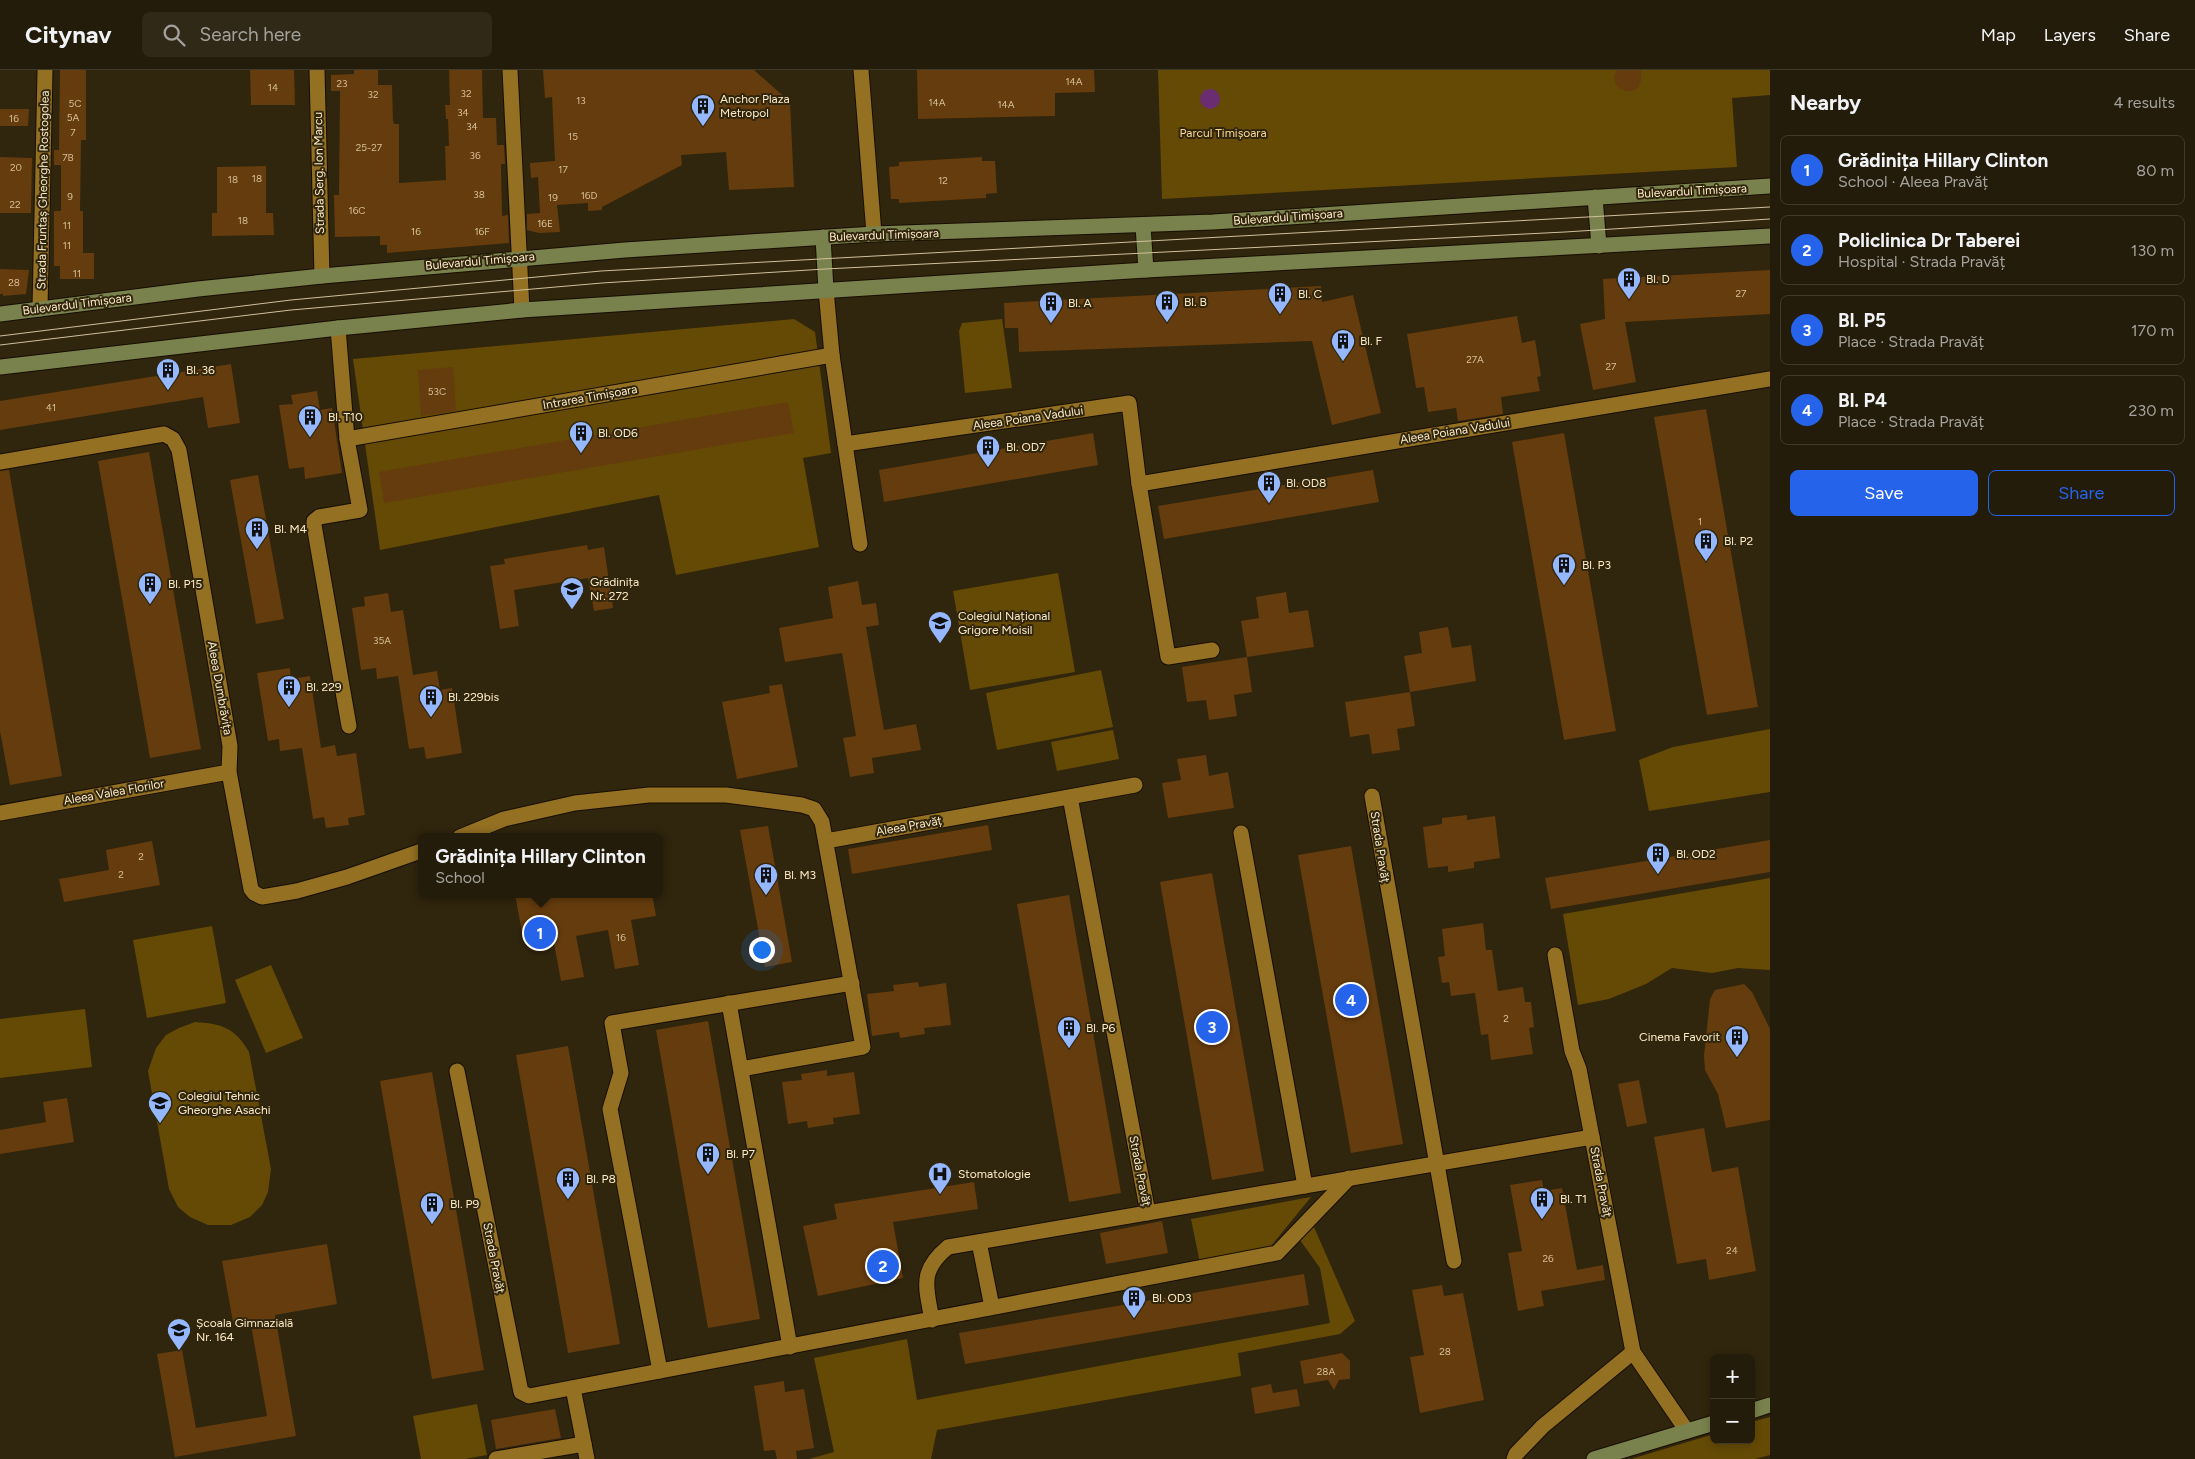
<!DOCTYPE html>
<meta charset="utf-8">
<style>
body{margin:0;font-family:Figtree,sans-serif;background:#302918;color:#f1f3f6}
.controls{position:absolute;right:15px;bottom:15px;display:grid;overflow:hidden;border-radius:8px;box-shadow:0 2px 8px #0003}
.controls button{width:45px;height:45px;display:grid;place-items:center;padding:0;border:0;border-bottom:1px solid #413a2b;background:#241c0a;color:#f1f3f6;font:25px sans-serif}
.you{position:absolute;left:761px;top:879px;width:18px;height:18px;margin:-12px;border:4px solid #fff;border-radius:50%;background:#1a73e8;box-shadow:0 0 0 8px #1a73e833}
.badge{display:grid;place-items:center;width:32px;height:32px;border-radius:50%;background:#2563eb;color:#fff;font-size:16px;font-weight:700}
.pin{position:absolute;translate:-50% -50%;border:2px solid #fff;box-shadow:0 1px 5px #0006}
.popup{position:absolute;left:418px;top:763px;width:245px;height:65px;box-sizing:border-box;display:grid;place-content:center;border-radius:8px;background:#241c0a;filter:drop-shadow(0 1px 4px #0005);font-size:16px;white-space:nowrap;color:#a3a19c}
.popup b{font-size:19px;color:#f1f3f6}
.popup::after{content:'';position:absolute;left:50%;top:100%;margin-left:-10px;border:10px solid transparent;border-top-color:#241c0a}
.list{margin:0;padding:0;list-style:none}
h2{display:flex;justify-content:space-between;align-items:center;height:65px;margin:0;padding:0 20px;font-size:21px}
h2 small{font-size:16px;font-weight:400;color:#a3a19c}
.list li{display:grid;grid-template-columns:32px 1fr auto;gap:15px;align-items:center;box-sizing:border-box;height:70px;margin:0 10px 10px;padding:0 10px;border:1px solid #413a2b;border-radius:8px}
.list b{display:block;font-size:19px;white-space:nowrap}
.list p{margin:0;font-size:16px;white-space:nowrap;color:#a3a19c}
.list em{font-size:16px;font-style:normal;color:#a3a19c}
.actions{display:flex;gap:10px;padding:15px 20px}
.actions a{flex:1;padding:11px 0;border:1px solid #2563eb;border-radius:8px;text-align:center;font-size:18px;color:#2563eb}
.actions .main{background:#2563eb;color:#fff}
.icon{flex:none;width:28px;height:28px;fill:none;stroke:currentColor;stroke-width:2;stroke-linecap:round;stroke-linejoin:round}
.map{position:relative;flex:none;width:1770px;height:1389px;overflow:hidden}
header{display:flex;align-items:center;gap:30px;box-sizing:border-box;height:70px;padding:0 25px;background:#241c0a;border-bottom:1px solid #413a2b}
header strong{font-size:24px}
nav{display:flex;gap:28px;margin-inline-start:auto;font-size:18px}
.search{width:350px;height:45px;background:#302918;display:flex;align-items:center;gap:12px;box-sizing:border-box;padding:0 18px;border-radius:8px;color:#a3a19c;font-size:19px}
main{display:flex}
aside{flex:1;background:#241c0a}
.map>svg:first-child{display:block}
</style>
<header>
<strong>Citynav</strong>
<div class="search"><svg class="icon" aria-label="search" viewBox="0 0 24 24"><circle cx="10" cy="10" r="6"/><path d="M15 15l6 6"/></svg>Search here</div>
<nav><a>Map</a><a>Layers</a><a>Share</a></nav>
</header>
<main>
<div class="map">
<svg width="1770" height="1389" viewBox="0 0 1770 1389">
<rect width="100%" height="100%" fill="#30250d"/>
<g fill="#654a05">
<path d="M1158,0h612v25l-38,3 5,69 -575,32z"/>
<path d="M794,249l21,13 16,121 -28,5 16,89 -143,28 -17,-80 -279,55 -27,-191z"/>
<path d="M1002,249l10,69 -47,5 -6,-62 3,-8z"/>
<path d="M1058,503l17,99 -105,18 -17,-99z"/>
<path d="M1101,600l12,57 -116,23 -11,-57z"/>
<path d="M1770,659v63l-121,19 -10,-51 34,-13z"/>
<path d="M1113,660l6,29 -62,12 -6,-29z"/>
<path d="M1770,808v92l-32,-2 -26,5 -40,-5 -26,16 -37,15 -31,6 -15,-91z"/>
<path d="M212,856l14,77 -79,15 -14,-78z"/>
<path d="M271,895l32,73 -37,15 -31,-73z"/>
<path d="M85,939l7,58 -92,11v-59z"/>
<path d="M195,952c27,2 39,5 54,30l22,117 -3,23 -6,13 -12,12 -19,8h-23l-18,-8 -12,-10 -9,-18 -21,-118 8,-23 10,-13 13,-7z"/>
<path d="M1311,1127l-44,54 -67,12 -9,-44z"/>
<path d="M1314,1157l41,94 -15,13 -102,19 3,23 -304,54 -6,29h-122l25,-7 -20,-94 93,-19 10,61 413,-77 -10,-55 -20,-28z"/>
<path d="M477,1334l10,51 -22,4h-44l-8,-43z"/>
<path d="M1770,1347v38l-15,4h-124l83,-25v6h37v-18z"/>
</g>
<circle fill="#6b2d72" cx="1210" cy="29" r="10"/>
<g fill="#653c0d">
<path d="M60,0h26v70h-5l-1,71h3v42h11v26h-34v-13h-6v-55h7v-46h-7v-15h5z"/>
<path d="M250,0h44l1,35h-44z"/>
<path d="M354,0h24v15h14l1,36 1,3h5v59l47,-3 -1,-34h4l-1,-27h-2l-1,-14h5l-1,-35h33l1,48h13l1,27h7l1,19h-4l1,52 6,-1 1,28 -122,10v-8h-7v-9l-45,1 -1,-42h5l1,-104h-9v-16l23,-1z"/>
<path d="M543,0h211l36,32 4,85 -65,3 -3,-38 -45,3 1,10 -80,42v3l-14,1v-8l-31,2 3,27 -21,1 -12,-3v-16l13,-1 -2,-36 -7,1 -1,-15 25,-2 -3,-64 -7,1z"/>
<path d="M917,0h177l1,22 -40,1v23l-137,3z"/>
<path d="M1617,0h24v11l-3,7 -6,3h-7l-6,-3 -4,-5 -1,-7z"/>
<path d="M0,39h29l-1,17h-28z"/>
<path d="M0,87l32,1 -1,55h-31z"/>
<path d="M982,87v4h13l2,32 -11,1v4l-87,5v-4h-8l-2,-32 10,-1v-4z"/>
<path d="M266,96v47h7l1,22 -62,1v-23h5v-46z"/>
<path d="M0,199l29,1 -3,24 -23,2v-2h-3z"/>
<path d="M1770,200v44l-145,8 11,60 -43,8 -13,-66 25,-5 -2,-40z"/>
<path d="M1321,216l1,16 31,-7 28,118 -49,12 -20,-84 -293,11 -1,-24h-13l-1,-25z"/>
<path d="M1517,246l5,27 13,-3 6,36 -4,1 3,14 -39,6 2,17 -45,7 -2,-13 -28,4 -4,-25 -8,1 -9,-54z"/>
<path d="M231,294l9,59 -32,5 -5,-31 -203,33v-29z"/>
<path d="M453,297l3,44 -35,5 -3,-46z"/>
<path d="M317,321l3,19 12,-2 10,65 -37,6 -1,-12 -15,2 -10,-64 14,-1 -2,-9z"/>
<path d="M788,332l6,31 -410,70 -5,-31z"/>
<path d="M1706,339l52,298 -51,8 -53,-298z"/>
<path d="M1093,363l5,32 -214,37 -5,-32z"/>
<path d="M1564,363l52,298 -52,9 -52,-298z"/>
<path d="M149,382l52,297 -51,9 -52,-297z"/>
<path d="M9,400l53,306 -52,9 -10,-54v-260z"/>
<path d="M1373,400l6,32 -215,37 -6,-33z"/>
<path d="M258,405l26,144 -28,5 -26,-144z"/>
<path d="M587,475l1,5 16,-3 9,61 -19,3 -6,-33 -74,12 5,36 -19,3 -10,-63 15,-2 -1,-5z"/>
<path d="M858,511l4,24 14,-2 3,22 -13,2 18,103 32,-6 5,26 -49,8 2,15 -24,4 -7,-39 13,-2 -14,-83 -57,9 -6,-34 54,-10 -5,-31z"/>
<path d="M1286,522l3,21 19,-3 6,37 -67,10 -6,-36 18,-3 -3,-21z"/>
<path d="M388,523l3,19 12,-2 10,65 24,-4 3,19 12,-2 10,65 -36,6 -2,-12 -15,2 -11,-73 -21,3 -1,-11 -15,2 -9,-62 13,-2 -1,-9z"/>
<path d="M1448,557l4,21 19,-3 5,36 -66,11 -6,-36 18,-3 -3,-21z"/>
<path d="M1247,587l5,35 -18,3 3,21 -28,4 -3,-20 -19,2 -5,-35z"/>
<path d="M290,598l1,11 19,-3 11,72 14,-3 2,11 19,-3 9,62 -17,3 1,7 -23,3 -2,-11 -11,2 -11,-71 -22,3 -1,-12 -11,2 -11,-68z"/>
<path d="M782,614l16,83 -61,12 -15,-77 48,-9 -1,-7z"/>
<path d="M1410,622l5,34 -18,3 3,21 -28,4 -3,-20 -19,3 -5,-35z"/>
<path d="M1206,685l3,21 19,-4 6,36 -66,10 -6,-35 19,-3 -4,-21z"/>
<path d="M1467,745v5l28,-4 5,42 -26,4v6l-26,4v-6l-20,2 -5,-41 19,-3v-6z"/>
<path d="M988,755l4,25 -140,24 -4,-25z"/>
<path d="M768,756l24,136 -27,5 -25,-137z"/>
<path d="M1770,770v32l-219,37 -6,-31z"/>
<path d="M152,771l8,44 -96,17 -5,-23 50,-9 -3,-20z"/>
<path d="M1351,776l52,298 -52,9 -53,-298z"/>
<path d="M1212,803l52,298 -52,9 -52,-298z"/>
<path d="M515,824h137l4,22 -25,4 8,45 -24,4 -7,-39 -32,6 8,41 -23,4 -9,-48 -29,5z"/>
<path d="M1069,825l52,298 -52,9 -52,-298z"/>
<path d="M1483,853l3,27h6l6,41 25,-4 2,15h6l3,25 -5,1 4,26 -42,6 -3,-26 -7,1 -6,-42 -24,3 -2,-14 -7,1 -4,-26 7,-1 -3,-27z"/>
<path d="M918,912l1,5 27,-4 5,42 -27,3 1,6 -25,4 -1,-6 -27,4 -5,-42 27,-3 -1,-6z"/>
<path d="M1744,914l8,8 18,37v91l-44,8 -8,-34 -13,-24 -1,-14 6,-57 5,-9z"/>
<path d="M708,951l52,298 -52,9 -52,-298z"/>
<path d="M568,976l52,298 -52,9 -52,-298z"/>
<path d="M827,1000v6l27,-4 6,42 -27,4 1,6 -26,4 -1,-7 -19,3 -6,-42 20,-2 -1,-6z"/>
<path d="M432,1002l52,298 -52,9 -52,-298z"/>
<path d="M1639,1010l8,43 -20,4 -9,-43z"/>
<path d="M67,1028l7,44 -74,12v-24l46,-8 -3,-20z"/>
<path d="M1704,1058l8,44 26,-5 18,104 -47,9 -3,-21 -29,5 -23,-127z"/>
<path d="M1542,1110l2,11 18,-3 15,82 26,-5 2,15 -64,11 3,15 -26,5 -10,-58 14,-2 -12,-66z"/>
<path d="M974,1112l4,27 -85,13 10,56 -85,18 -15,-70 34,-7 -3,-15z"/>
<path d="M1162,1151l6,32 -62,11 -6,-31z"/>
<path d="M327,1174l10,60 -62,11 21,121 -121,21 -18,-103 25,-4 14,78 71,-12 -17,-97 -17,3 -11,-61z"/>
<path d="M1304,1204l5,31 -344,59 -6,-31z"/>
<path d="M1442,1215l2,11 19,-3 21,107 -64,13 -10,-56 14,-2 -12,-65z"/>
<path d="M1342,1283l8,8v18l-11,1 -5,10 -6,-10 -24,4 -4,-23z"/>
<path d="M784,1311l1,11 19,-3 10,59 -18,3 1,8h-20l-2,-9 -11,1 -10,-65z"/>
<path d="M1271,1314l2,9 24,-4 3,17 -45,8 -4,-26z"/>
<path d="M555,1339l6,29 -65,11 -5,-29z"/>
</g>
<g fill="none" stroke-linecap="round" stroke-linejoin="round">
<g stroke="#180e00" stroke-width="17">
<g id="street">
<path d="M317,0l5,206"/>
<path d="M510,0l12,240"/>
<path d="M861,0l13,164"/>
<path d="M826,220l6,65 13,89 284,-41 10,81 631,-105"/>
<path d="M40,239l5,-239"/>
<path d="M338,258l9,111 13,71 -41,7 -5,4v4l35,201"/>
<path d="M347,369l485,-84"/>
<path d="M845,374l15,100"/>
<path d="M0,392l164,-28 9,5 6,11 51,296 -1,26 22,117 3,4 8,4 35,-6 50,-14 74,-26"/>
<path d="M1139,414l29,173 44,-7"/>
<path d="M1372,726l82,465"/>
<path d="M1070,727l78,416"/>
<path d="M0,743l229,-41"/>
<path d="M1241,763l64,353"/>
<path d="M460,767l44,-18 71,-16 74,-8h77l76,10 12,4 8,13 41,225 -122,22"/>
<path d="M826,771l309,-56"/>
<path d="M1555,885l17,96 7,18 54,283 54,79"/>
<path d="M729,933l61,344"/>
<path d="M457,1001l63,316 1,5 8,4 748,-143 72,-75"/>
<path d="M979,1172l13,65"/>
<path d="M932,1250c-6,-34 -13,-49 16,-73l644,-110"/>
<path d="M660,1301l-50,-262 11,-36 -9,-50 240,-40"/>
<path d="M573,1318l14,71"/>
<path d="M496,1389l88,-15"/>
<path d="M1514,1389l2,-5 27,-28 90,-74"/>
</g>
</g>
<g stroke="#180e00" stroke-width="17">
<g id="secondary">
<path d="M1595,127l4,49"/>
<path d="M1143,156l3,44"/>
<path d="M823,167l3,53"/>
<path d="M0,244l198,-25 124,-13 303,-26 249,-16 339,-12 557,-36"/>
<path d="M0,297l338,-39 184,-18 624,-40 624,-34"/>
<path d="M1751,1341l19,-6"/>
<path d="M1594,1389l120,-36"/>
</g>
</g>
<use href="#street" stroke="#937022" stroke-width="15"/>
<use href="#secondary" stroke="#79814d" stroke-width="15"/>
<g stroke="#d0c09e" stroke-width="1">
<path d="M0,266l291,-36 310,-29 1169,-64"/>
<path d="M0,275l291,-35 311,-27 223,-14 740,-37 205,-13"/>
</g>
</g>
<defs>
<g id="building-pin" transform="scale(1.25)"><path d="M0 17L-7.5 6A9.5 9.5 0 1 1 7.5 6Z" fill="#94b7fd" stroke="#30250d"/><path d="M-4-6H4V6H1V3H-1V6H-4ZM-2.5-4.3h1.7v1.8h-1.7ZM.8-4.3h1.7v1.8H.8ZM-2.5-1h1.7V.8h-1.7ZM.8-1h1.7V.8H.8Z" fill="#111"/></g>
<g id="school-pin" transform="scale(1.25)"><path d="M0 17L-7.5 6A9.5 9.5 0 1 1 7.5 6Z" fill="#94b7fd" stroke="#30250d"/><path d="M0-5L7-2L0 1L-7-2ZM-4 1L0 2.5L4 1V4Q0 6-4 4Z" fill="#111"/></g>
<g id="hospital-pin" transform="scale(1.25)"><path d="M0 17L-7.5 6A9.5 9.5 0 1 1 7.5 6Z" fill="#94b7fd" stroke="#30250d"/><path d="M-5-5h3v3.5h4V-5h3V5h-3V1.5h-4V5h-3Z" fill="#111"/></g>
</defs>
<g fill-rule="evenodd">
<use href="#building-pin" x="703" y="36"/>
<use href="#building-pin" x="1629" y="209"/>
<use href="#building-pin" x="1280" y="224"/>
<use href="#building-pin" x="1167" y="232"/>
<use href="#building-pin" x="1051" y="233"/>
<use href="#building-pin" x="1343" y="271"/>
<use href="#building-pin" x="168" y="300"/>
<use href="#building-pin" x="310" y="347"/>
<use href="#building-pin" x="581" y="363"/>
<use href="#building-pin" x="988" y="377"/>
<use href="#building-pin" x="1269" y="413"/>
<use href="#building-pin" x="257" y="459"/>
<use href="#building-pin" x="1706" y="471"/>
<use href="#building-pin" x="1564" y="495"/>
<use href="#building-pin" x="150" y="514"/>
<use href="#school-pin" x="572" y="519"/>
<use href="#school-pin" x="940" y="553"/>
<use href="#building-pin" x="289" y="617"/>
<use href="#building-pin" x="431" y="627"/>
<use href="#building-pin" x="1658" y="784"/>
<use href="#building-pin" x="766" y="805"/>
<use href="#building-pin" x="1069" y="958"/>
<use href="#building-pin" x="1737" y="967"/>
<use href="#school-pin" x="160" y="1033"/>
<use href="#building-pin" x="708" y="1084"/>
<use href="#hospital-pin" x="940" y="1104"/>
<use href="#building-pin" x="568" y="1109"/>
<use href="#building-pin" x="1542" y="1129"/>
<use href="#building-pin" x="432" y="1134"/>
<use href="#building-pin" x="1134" y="1228"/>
<use href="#school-pin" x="179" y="1260"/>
</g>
<g text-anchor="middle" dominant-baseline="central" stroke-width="4" stroke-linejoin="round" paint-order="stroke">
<g font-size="10" fill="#d7bf98">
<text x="1074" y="11">14A</text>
<text x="342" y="13">23</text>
<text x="273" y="17">14</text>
<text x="466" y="23">32</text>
<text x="373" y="24">32</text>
<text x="581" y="30">13</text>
<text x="937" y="32">14A</text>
<text x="75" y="33">5C</text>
<text x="1006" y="34">14A</text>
<text x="463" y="42">34</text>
<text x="73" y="47">5A</text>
<text x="14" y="48">16</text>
<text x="472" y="56">34</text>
<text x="73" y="62">7</text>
<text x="573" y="66">15</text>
<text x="369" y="77">25-27</text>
<text x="475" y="85">36</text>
<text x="68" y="87">7B</text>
<text x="16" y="97">20</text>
<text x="563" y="99">17</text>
<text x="257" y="108">18</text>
<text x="233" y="109">18</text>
<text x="943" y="110">12</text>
<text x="479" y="124">38</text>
<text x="589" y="125">16D</text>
<text x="70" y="126">9</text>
<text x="553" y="127">19</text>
<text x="15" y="134">22</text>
<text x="357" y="140">16C</text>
<text x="243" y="150">18</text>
<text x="545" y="153">16E</text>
<text x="67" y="155">11</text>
<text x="416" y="161">16</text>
<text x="482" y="161">16F</text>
<text x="67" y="175">11</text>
<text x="77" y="203">11</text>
<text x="14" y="212">28</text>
<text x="1741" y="223">27</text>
<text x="1475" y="289">27A</text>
<text x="1611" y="296">27</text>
<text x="437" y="321">53C</text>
<text x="51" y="337">41</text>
<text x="1700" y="451">1</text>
<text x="382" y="570">35A</text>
<text x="141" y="786">2</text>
<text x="121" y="804">2</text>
<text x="621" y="867">16</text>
<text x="1506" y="948">2</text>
<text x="1732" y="1180">24</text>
<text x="1548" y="1188">26</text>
<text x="1445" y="1281">28</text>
<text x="1326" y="1301">28A</text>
</g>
<g font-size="12" fill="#fdebc7" stroke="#30250d" text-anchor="start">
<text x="720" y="29">Anchor Plaza<tspan x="720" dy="14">Metropol</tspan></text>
<text x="1646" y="209">Bl. D</text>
<text x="1298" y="224">Bl. C</text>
<text x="1184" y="232">Bl. B</text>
<text x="1068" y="233">Bl. A</text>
<text x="1360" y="271">Bl. F</text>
<text x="186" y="300">Bl. 36</text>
<text x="328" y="347">Bl. T10</text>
<text x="598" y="363">Bl. OD6</text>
<text x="1006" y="377">Bl. OD7</text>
<text x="1286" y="413">Bl. OD8</text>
<text x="274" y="459">Bl. M4</text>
<text x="1724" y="471">Bl. P2</text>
<text x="1582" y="495">Bl. P3</text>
<text x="590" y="512">Grădinița<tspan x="590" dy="14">Nr. 272</tspan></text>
<text x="168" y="514">Bl. P15</text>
<text x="958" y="546">Colegiul Național<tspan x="958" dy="14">Grigore Moisil</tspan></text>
<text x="306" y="617">Bl. 229</text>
<text x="448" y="627">Bl. 229bis</text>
<text x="1676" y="784">Bl. OD2</text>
<text x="784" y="805">Bl. M3</text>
<text x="1086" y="958">Bl. P6</text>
<text x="1720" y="967" text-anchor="end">Cinema Favorit</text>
<text x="178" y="1026">Colegiul Tehnic<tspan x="178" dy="14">Gheorghe Asachi</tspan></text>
<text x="726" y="1084">Bl. P7</text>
<text x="958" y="1104">Stomatologie</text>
<text x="586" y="1109">Bl. P8</text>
<text x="1560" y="1129">Bl. T1</text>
<text x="450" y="1134">Bl. P9</text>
<text x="1152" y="1228">Bl. OD3</text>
<text x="196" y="1253">Școala Gimnazială<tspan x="196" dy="14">Nr. 164</tspan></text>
</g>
<g font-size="12" fill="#fdd994" stroke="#30250d">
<text x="1223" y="63">Parcul Timișoara</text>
</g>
<g font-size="12" fill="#fdebc7" stroke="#30250d">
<text transform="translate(319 103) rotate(-91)">Strada Serg. Ion Marcu</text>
<text transform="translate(43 120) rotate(-89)">Strada Fruntaș Gheorghe Rostogolea</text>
<text transform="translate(1692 121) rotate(-3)">Bulevardul Timișoara</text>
<text transform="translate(1288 147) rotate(-4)">Bulevardul Timișoara</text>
<text transform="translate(884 165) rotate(-2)">Bulevardul Timișoara</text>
<text transform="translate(480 191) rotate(-5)">Bulevardul Timișoara</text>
<text transform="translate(77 234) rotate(-7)">Bulevardul Timișoara</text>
<text transform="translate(590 327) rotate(-10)">Intrarea Timișoara</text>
<text transform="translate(1028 348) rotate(-8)">Aleea Poiana Vadului</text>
<text transform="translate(1455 361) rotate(-9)">Aleea Poiana Vadului</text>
<text transform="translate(220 618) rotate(80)">Aleea Dumbrăvița</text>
<text transform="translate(114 722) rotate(-10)">Aleea Valea Florilor</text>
<text transform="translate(909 756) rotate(-10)">Aleea Pravăț</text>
<text transform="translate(1380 777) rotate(81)">Strada Pravăț</text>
<text transform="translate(1140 1101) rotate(79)">Strada Pravăț</text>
<text transform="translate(1601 1112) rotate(79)">Strada Pravăț</text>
<text transform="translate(494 1188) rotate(79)">Strada Pravăț</text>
</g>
</g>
</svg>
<div class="controls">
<button>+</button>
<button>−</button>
</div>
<div class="you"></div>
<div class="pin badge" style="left:540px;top:863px">1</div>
<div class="popup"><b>Grădinița Hillary Clinton</b>School</div>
<div class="pin badge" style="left:883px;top:1196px">2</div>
<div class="pin badge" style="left:1212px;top:957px">3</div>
<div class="pin badge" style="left:1351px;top:930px">4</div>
</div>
<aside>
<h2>Nearby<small>4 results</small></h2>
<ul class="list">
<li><span class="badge">1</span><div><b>Grădinița Hillary Clinton</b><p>School · Aleea Pravăț</p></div><em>80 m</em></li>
<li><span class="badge">2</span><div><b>Policlinica Dr Taberei</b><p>Hospital · Strada Pravăț</p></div><em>130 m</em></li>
<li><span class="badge">3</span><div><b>Bl. P5</b><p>Place · Strada Pravăț</p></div><em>170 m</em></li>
<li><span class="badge">4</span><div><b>Bl. P4</b><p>Place · Strada Pravăț</p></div><em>230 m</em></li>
</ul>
<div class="actions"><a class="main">Save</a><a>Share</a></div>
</aside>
</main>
